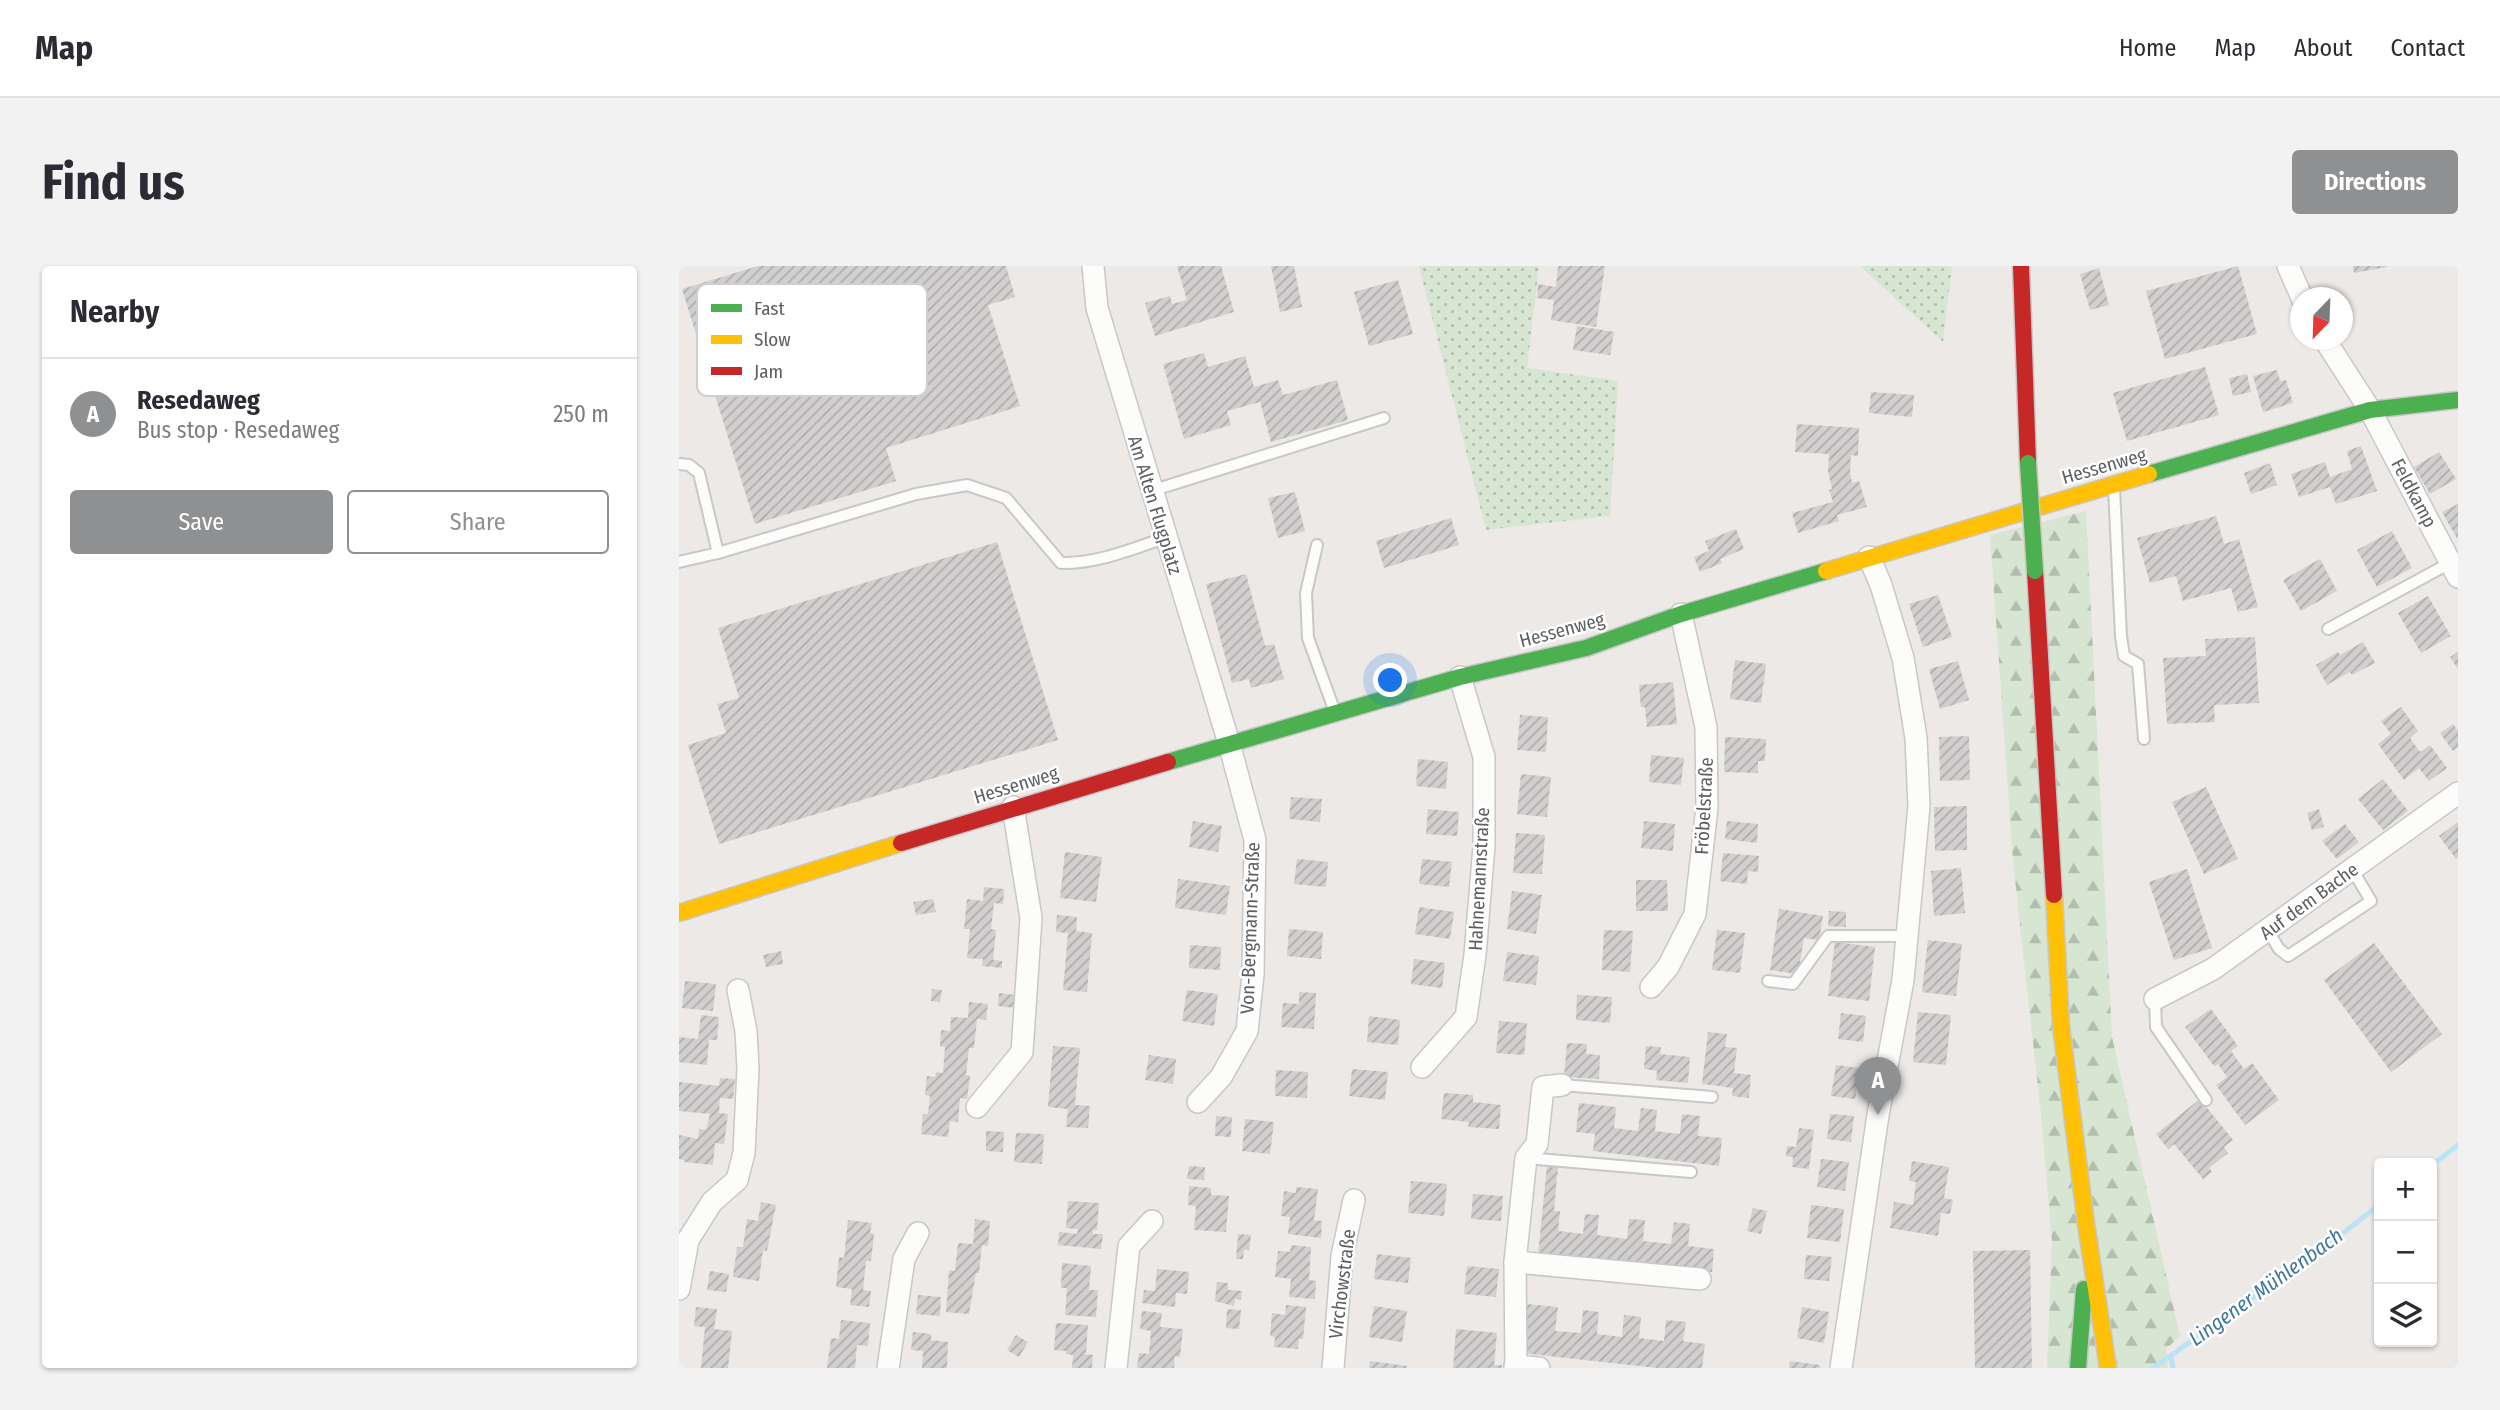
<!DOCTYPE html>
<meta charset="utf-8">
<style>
body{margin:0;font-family:"Fira Sans Condensed",sans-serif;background:#f2f2f3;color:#2b2b33}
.controls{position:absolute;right:21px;bottom:21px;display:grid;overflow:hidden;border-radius:7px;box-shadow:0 2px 5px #0004}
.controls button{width:63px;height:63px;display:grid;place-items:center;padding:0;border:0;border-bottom:2px solid #e1e1e2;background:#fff;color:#2b2b33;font:35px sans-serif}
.compass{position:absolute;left:1611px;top:21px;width:63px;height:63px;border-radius:50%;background:#fff;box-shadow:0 2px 5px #0004;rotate:203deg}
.you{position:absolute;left:712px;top:415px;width:24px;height:24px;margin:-18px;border:5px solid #fff;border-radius:50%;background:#1a73e8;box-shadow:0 0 0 10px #1a73e833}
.badge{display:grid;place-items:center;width:46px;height:46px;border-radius:50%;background:#8e9092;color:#fff;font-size:23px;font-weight:700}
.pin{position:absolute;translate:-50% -58px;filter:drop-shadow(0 2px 4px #0008)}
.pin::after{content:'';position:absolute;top:37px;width:24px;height:21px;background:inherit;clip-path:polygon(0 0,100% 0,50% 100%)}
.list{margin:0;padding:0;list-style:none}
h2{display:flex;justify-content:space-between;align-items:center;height:91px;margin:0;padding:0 28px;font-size:30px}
h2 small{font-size:23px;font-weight:400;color:#7c7c81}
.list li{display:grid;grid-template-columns:46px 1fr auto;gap:21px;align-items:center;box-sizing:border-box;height:112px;padding:0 28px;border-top:2px solid #e1e1e2}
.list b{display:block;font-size:26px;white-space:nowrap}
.list p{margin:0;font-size:23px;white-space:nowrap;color:#7c7c81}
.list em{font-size:23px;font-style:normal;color:#7c7c81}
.actions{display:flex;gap:14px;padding:21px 28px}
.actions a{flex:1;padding:16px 0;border:2px solid #8e9092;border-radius:7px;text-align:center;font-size:24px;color:#8e9092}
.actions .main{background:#8e9092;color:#fff}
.icon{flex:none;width:38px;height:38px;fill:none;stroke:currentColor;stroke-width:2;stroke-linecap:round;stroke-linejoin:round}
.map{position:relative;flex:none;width:1779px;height:1102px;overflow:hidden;border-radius:7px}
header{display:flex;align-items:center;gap:42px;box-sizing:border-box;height:98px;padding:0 35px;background:#fff;border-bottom:2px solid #e1e1e2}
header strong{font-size:33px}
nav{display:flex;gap:38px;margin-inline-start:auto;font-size:24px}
.intro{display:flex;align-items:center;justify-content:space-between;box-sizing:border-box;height:168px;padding:0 42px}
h1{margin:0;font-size:49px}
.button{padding:18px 32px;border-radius:7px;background:#8e9092;color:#fff;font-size:24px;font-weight:700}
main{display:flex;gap:42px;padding:0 42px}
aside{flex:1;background:#fff;border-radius:7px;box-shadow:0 2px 5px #0004}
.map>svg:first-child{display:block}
</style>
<header>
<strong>Map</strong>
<nav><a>Home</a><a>Map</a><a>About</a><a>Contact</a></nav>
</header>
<div class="intro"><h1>Find us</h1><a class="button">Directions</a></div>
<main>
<aside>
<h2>Nearby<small></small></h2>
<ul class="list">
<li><span class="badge">A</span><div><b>Resedaweg</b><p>Bus stop · Resedaweg</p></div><em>250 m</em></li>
</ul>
<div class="actions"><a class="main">Save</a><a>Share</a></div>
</aside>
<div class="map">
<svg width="1779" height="1102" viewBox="0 0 1779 1102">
<defs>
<pattern id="grass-dots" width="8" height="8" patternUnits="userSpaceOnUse" patternTransform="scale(1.75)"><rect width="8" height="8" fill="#d7e6d2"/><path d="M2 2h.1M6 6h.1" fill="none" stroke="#b2beae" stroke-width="1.8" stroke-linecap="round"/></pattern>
<pattern id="forest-firs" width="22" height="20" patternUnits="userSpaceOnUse" patternTransform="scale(1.75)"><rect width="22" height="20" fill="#d7e6d2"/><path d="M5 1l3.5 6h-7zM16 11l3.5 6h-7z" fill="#b2beae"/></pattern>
<pattern id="building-hatch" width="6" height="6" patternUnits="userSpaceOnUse" patternTransform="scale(1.75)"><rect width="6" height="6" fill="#d2d0cf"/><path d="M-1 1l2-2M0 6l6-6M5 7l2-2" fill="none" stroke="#aeacac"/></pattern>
</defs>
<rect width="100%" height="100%" fill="#ece9e6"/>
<g fill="url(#grass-dots)">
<path d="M740,0h120l-12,102 91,13 -8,135 -124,14z"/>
<path d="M1181,0h92l-9,76z"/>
</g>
<path fill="url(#forest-firs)" d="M1407,245l26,526 68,299 -14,13 2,19h-121l5,-127 -11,-127 -28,-253 -23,-326z"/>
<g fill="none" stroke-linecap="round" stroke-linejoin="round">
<g stroke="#bce3f4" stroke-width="5">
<path d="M1753,899l26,-20"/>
<path d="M1492,1090l2,12"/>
<path d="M1474,1102l176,-124 50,-39"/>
</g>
</g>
<g fill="url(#building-hatch)">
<path d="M79,0h248l9,31 -27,8 32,101 -134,42 10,33 -141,43 -73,-235z"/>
<path d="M498,0h44l13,46 -79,24 -10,-33 25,-7 2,8 15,-4z"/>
<path d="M592,0h23l8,41 -22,5z"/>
<path d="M879,0h47l-9,61 -45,-7 3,-20 -17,-2 1,-14 18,3z"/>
<path d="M1559,0l19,68 -92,25 -19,-68z"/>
<path d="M1674,0h34v1l-33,6z"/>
<path d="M1420,2l10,37 -19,5 -10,-36z"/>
<path d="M719,14l15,54 -44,12 -15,-54z"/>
<path d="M898,60l37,6 -4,23 -37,-5z"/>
<path d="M525,87l4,14 37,-11 9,31 24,-7 5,15 54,-15 11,40 -77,22 -11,-40 -33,9 4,14 -47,14 -21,-75z"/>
<path d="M1526,101l14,48 -92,26 -14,-48z"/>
<path d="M1598,104l3,11 6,-1 7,23 -30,9 -10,-36z"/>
<path d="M1568,108l4,18 -18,4 -4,-18z"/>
<path d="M1192,126l43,3 -2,22 -43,-4z"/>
<path d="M1118,158l62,4 -1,28 -7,-1 -1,18 2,10 7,-2 8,26 -30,8 2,6 -41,12 -6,-20 41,-11 -4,-12 3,-1 -4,-18 1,-17 -34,-2z"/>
<path d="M1682,180l16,45 -41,13 -6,-17 -31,10 -8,-23 34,-12 5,15 22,-8 -5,-18z"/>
<path d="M1760,186l17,27 -26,15 -16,-27z"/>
<path d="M1591,197l7,22 -26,9 -7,-21z"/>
<path d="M616,226l10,39 -27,7 -10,-40z"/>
<path d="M1779,238v36l-16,-28z"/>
<path d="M1537,250l8,28 15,-5 19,68 -20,5 -7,-24 -48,13 -7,-25 -26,7 -13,-45z"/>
<path d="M772,252l8,27 -75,23 -8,-27z"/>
<path d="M1057,263l8,20 -24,10 2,4 -22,9 -6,-15 15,-6 -4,-10z"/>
<path d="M1713,265l20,37 -35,19 -20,-37z"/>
<path d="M318,276l61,198 -339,104 -31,-99 38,-12 -9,-29 22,-6 -21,-70z"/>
<path d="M1641,293l17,32 -36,20 -18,-31z"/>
<path d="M567,308l19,72 9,-2 10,35 -33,9 -2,-9 -17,4 -26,-99z"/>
<path d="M1259,329l14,42 -29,10 -14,-43z"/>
<path d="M1749,330l23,40 -30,17 -23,-40z"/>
<path d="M1576,371l4,66 -45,2 1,17 -48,2 -4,-66 43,-2 -1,-17z"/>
<path d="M1684,376l12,21 -23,12 -2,-3 -23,13 -11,-20 22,-13 2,3z"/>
<path d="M1779,386v17l-8,-12z"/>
<path d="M1056,394l31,4 -5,39 -31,-4z"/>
<path d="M1279,395l11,39 -29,9 -11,-40z"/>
<path d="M994,416l4,42 -30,3 -2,-20h-4l-2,-22z"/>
<path d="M1722,441l17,24 -8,7 10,14 10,-7 17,23 -18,13 -10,-13 -15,12 -26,-36 13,-10 -10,-13z"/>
<path d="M841,449l28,2 -2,35 -29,-2z"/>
<path d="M1774,458l5,7v16l-5,4 -13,-18z"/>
<path d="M1290,470l1,44 -30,1 -1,-44z"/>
<path d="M1046,471l41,2 -1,22h-7v12l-34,-1z"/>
<path d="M972,489l33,3 -3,27 -32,-3z"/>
<path d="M739,493l30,3 -2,27 -30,-3z"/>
<path d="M842,508l30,3 -4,40 -30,-3z"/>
<path d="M1704,513l25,32 -25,19 -25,-31z"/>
<path d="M1527,521l32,72 -34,15 -32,-72z"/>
<path d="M612,531l31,2 -2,23 -31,-3z"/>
<path d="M1288,540v44l-32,1 -1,-44z"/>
<path d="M749,543l31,3 -2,24 -31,-2z"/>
<path d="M1640,543l5,18 -12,3 -5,-17z"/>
<path d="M514,555l29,5 -4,26 -29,-5z"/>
<path d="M965,555l31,3 -2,27 -32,-3z"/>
<path d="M1048,555l31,3 -1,19 -32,-4z"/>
<path d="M1779,556v35l-2,2 -17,-23z"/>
<path d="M1666,558l14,18 -22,17 -15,-18z"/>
<path d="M837,567l29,2 -3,39 -29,-1z"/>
<path d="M386,586l37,5 -6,45 -36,-4z"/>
<path d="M1044,587l36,3 -1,16 -10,-1 -1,13 -27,-3z"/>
<path d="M618,593l31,3 -2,25 -32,-3z"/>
<path d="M743,593l30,3 -3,25 -30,-3z"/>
<path d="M1282,602l4,45 -31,3 -3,-45z"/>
<path d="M1508,603l25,79 -38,12 -25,-78z"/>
<path d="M499,613l52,7 -4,29 -51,-7z"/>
<path d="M957,614h31l1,31h-32z"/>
<path d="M305,621l20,2 -1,15 -9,-1 -3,26 5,1 -3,30 9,1v7l-20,-2 1,-7 -16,-1 3,-29h-6l3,-30 16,2z"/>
<path d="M833,625l30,4 -6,39 -29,-5z"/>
<path d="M254,633l3,13 -20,3 -3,-13z"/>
<path d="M740,641l35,5 -4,27 -35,-5z"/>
<path d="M1100,643l44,7 -4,24 -15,-2 -6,36 -28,-4z"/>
<path d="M1150,645l17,1v15l-18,-1z"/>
<path d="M378,649l20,2 -1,14 16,2 -5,59 -24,-2 5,-57 -12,-1z"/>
<path d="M610,663l34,3 -2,27 -34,-3z"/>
<path d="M925,664l29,1 -3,41 -28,-2z"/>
<path d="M1038,664l28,3 -5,40 -28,-3z"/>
<path d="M1249,674l34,4 -6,52 -34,-4z"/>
<path d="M1156,676l40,5 -6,54 -41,-5z"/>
<path d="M1695,677l68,91 -51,38 -67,-92z"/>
<path d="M511,679l31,2 -1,23 -31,-2z"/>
<path d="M102,685l2,13 -17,3 -3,-12z"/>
<path d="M828,686l32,4 -3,29 -33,-4z"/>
<path d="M735,693l31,4 -3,25 -31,-4z"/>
<path d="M6,715l31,3 -3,27 -31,-3z"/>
<path d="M253,723l10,1 -2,12 -9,-1z"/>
<path d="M508,724l31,4 -4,32 -32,-5z"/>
<path d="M620,726l17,1 -2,36 -33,-2 2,-24 16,1z"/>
<path d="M320,727l17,2 -2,13 -16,-2z"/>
<path d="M898,729l35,2 -2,26 -34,-3z"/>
<path d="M290,736l19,2 -2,16 -9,-1 -3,29h-5l-3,27 4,1 -3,23 -7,-1 -2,24 -8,-1 -2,16 -27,-3 2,-20h5l2,-18 -5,-1 2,-19 8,1 1,-5 7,1 2,-26 -5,-1 1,-16 9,1 1,-14 17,1z"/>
<path d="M1532,743l27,37 -7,5 13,18 8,-6 27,37 -34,25 -29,-40 11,-8 -9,-13 -4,2 -29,-39z"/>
<path d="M1239,746l33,3 -5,50 -33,-3z"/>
<path d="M1162,747l25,3 -3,26 -25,-3z"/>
<path d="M22,749l18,2 -2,23h-8l-2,25 -28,-3v-25l19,2z"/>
<path d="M690,750l31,4 -2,25 -31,-3z"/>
<path d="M820,755l28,2 -3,32 -28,-2z"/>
<path d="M1029,766l19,2 -2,13 12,1 -3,25 17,2 -2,23 -17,-2 1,-8 -31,-4z"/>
<path d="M888,777l20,1 -1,10 14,1 -1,24 -35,-2z"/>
<path d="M374,780l27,2 -5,57 15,1 -2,22 -22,-1 2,-18 -20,-2z"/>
<path d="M967,780l15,1 -1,7 30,3 -2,26 -32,-3 1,-9 -13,-2z"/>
<path d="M470,789l27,4 -3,25 -28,-4z"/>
<path d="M1157,799l24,3 -5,31 -24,-3z"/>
<path d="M673,803l36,3 -3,28 -36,-4z"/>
<path d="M597,804l32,2 -1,26 -32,-2z"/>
<path d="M41,812l15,1 -2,20 -13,-1 -1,15 9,1 -4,30 -9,-1 -2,22 -29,-3v-2l-5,-1v-24l19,4 1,-10 7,1 4,-16 -31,-3v-29l40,4z"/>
<path d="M765,827l29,2v7l28,3 -2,24 -31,-2 1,-5 -28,-3z"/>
<path d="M1521,833l33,41 -9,7 4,6 -19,15 3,4 -9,7 -29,-35 -6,5 -12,-15z"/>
<path d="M900,837l37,4 -2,21 24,3 3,-23 16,2 -2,21 25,3 2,-20 18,2 -2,20 24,2 -3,28 -126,-15 2,-17 -19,-2z"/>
<path d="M1151,848l24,2 -3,26 -24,-3z"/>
<path d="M537,850l16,1 -1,20 -16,-1z"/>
<path d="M566,853l29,3 -4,32 -28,-3z"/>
<path d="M1120,862l15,2 -5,39 -17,-2 1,-10 -7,-1 1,-10 9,1z"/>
<path d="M307,865l18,1 -1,20 -17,-1z"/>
<path d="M337,867l28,1 -2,30 -28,-2z"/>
<path d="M1142,893l28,3 -4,29 -28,-4z"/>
<path d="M1233,895l37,6 -5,31 9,2 -3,14 -9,-1 -3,23 -48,-8 4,-26 19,3 3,-23 -7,-1z"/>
<path d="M510,900l16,1 -1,13 -17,-1z"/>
<path d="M868,900l11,1 -4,44h6l-2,20 25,3 2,-20 14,1 -2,20 30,4 2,-20 16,1 -2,21 28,3 3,-22 16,2 -2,22 26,3 -2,23 -174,-17z"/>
<path d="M732,915l36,3 -3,32 -36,-3z"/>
<path d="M510,920l22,2v7l18,1 -3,36 -32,-2 2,-24 -8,-1z"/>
<path d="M617,921l22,2 -4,31 8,1 -1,17 -33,-4 2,-17 -9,-1 3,-25 12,2z"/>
<path d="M794,928l30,2 -2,25 -30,-2z"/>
<path d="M389,935l31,2 -2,27h-4v4h10l-2,15 -43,-4 1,-13 18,2 1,-5 -12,-1z"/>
<path d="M82,936l15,3 -9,46 -4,-1 -4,31 -26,-4 4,-30h6l4,-28 11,2z"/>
<path d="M1132,939l33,4 -4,33 -33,-4z"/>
<path d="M1074,942l14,3 -6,23 -14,-3z"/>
<path d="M296,953l15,2 -2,25 -6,-1 -3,28h-3l-7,41 -23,-2 3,-42 6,1 3,-28 15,1z"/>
<path d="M169,954l24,3 -2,10 4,1 -3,27h-5l-3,29 8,1 -2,16 -19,-2 2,-16 -16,-2 3,-30 5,1z"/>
<path d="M559,968l13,1 -2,15h-5l-1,9h-7z"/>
<path d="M612,979l20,2 -2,33 7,1 -1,18 -26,-2 2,-18 -16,-2 3,-26 12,1z"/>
<path d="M1351,984l2,118h-57l-2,-117z"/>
<path d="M698,988l34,4 -3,25 -34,-4z"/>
<path d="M1127,989l26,2 -3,24 -25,-2z"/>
<path d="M383,997l29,3 -2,24h9l-2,27 -31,-2 2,-27h-6z"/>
<path d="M788,1000l32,3 -3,28 -32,-3z"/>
<path d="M478,1003l32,3 -2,22 -11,-1 -1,14 -33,-4 2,-13 11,1z"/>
<path d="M31,1005l19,3 -3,18 -19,-2z"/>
<path d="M538,1016l11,1v7l14,1 -1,9 -6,-1 -1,7 -19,-5z"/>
<path d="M239,1029l23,2 -1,19 -24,-2z"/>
<path d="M848,1038l31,3 -3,24 26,2 2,-23 16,2 -2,22 25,3 2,-22 17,2 -2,21 25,3 2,-21 20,2 -3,19 22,3 -3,24h-45l-135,-15z"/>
<path d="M607,1039l20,2 -3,32h-4l-1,10 -24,-2 1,-10 -5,-1 2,-23 13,2z"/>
<path d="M695,1040l33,5 -5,31 -33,-5z"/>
<path d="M17,1041l21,2 -3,20 18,2 -4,37h-27l4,-41 -11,-1z"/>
<path d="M1123,1041l27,5 -5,31 -27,-5z"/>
<path d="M548,1043l14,1 -2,19 -13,-1z"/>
<path d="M463,1045l20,2 -2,14 23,2 -3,28 -5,-1 -1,12h-37l2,-15 10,1 2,-23 -11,-2z"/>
<path d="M162,1054l29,3 -2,23 -11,-1 -2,23h-28l4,-30 8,1z"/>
<path d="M377,1057l32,2 -2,28 -3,1 10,1 -1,13h-20l1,-13 -7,-1v-3l-12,-1z"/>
<path d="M777,1063l41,4 -3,32h8v3h-49z"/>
<path d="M234,1066l18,2v6l17,2 -1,26h-25l1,-17 -12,-1z"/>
<path d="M337,1069l12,7 -9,15 -12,-7z"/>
<path d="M691,1095l37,5v2h-38z"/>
<path d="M1111,1095l30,4v3h-31z"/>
</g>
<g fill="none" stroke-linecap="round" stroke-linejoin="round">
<g stroke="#c8c8c8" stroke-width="14">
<g id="lane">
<path d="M0,198l10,1 10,8 19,80"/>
<path d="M1435,222l7,148 3,20 14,8 6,75"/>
<path d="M472,225l233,-73"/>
<path d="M638,279l-11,48 2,45 27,74"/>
<path d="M0,296l39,-9 198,-59 51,-9 39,13 55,65c36,1 70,-14 104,-25"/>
<path d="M1649,363l122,-66"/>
<path d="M1589,665l11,18 9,7 83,-55 -19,-32"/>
<path d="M1089,715l25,3 35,-48h79"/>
<path d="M1476,733l1,28 50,73"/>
<path d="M883,819l150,12"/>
<path d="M847,892l165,14"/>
</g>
</g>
<g stroke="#c8c8c8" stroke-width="24">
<g id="street">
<path d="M414,0l4,42 132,435 26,97 -2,135 -6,56 -26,46 -23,25"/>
<path d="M1609,0l14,32"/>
<path d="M1646,74l45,70 88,167"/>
<path d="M972,721l17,-20 27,-53 12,-107 -1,-80 -25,-113"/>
<path d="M1476,733l58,-30 245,-176"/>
<path d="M743,801l44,-50 9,-62 9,-109v-89l-24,-80"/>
<path d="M298,841l45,-55 9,-134 -18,-111"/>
<path d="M836,996l185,17"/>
<path d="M0,1023l9,-49 24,-38 25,-22 7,-27 4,-85 -2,-37 -8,-41"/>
<path d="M836,1100l24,2"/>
<path d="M209,1102l16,-109 14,-26"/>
<path d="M437,1102l13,-122 23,-25"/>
<path d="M654,1102l9,-112 12,-56"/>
<path d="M837,1102l-1,-106 11,-104 11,-14 6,-57 19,-2"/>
<path d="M1162,1102l37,-253 25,-135 16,-174 -3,-68 -13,-80 -22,-73 -12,-28"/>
</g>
</g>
<g stroke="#c7c7c7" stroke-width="19">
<g id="fast">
<path d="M1470,208l221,-64 88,-10"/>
<path d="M489,496l292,-85 126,-29 95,-34 145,-43"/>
<path d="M1399,1102l6,-79"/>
</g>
</g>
<g stroke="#c7c7c7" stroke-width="19">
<g id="slow">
<path d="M1147,305l323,-97"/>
<path d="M1375,629l7,131 25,198 22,144"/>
<path d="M0,647l222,-70"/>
</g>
</g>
<g stroke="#c7c7c7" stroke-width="19">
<g id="jam">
<path d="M1342,0l7,197"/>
<path d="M1356,305l19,324"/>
<path d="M222,577l267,-81"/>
</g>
</g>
<use href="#lane" stroke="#fcfcfb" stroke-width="10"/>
<use href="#street" stroke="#fcfcfb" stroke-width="21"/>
<use href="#fast" stroke="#4caf50" stroke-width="16"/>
<use href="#slow" stroke="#ffc107" stroke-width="16"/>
<use href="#jam" stroke="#c62828" stroke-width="16"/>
<g stroke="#d2c6b5" stroke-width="19" stroke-linecap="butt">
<path id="fast-bridge" d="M1349,197l7,108"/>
</g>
<use href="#fast-bridge" stroke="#4caf50" stroke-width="16"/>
</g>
<g text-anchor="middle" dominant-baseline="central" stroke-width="5" stroke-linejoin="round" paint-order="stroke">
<g font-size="19" fill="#5c6064" stroke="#fff">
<text transform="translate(1425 200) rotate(-16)">Hessenweg</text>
<text transform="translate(1735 227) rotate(62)">Feldkamp</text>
<text transform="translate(476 239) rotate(73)">Am Alten Flugplatz</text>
<text transform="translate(883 364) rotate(-15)">Hessenweg</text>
<text transform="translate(337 519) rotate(-17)">Hessenweg</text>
<text transform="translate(1025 540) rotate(-87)">Fröbelstraße</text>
<text transform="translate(800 613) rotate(-87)">Hahnemannstraße</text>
<text transform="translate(1630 635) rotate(-36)">Auf dem Bache</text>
<text transform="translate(571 662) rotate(-88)">Von-Bergmann-Straße</text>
<text transform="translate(663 1018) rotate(-83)">Virchowstraße</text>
</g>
<g font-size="21" font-style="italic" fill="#3f789b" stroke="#fff">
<text transform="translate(1587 1021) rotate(-36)">Lingener Mühlenbach</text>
</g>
</g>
<rect x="18" y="18" width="230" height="112" rx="10" fill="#fff" stroke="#cecfd0" stroke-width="2"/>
<rect x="32" y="38" width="31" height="8" fill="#4caf50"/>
<rect x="32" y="69" width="31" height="9" fill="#ffc107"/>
<rect x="32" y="101" width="31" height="8" fill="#c62828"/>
<g font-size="19" fill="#5c6064">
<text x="75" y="49">Fast</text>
<text x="75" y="80">Slow</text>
<text x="75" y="112">Jam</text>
</g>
</svg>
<div class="controls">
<button>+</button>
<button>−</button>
<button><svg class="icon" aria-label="layers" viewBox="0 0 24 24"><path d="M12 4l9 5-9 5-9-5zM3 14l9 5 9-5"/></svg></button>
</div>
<svg class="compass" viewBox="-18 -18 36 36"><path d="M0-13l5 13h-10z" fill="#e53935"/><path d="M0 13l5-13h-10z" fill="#7c7c81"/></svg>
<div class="you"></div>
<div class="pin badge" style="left:1199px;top:849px">A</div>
</div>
</main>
